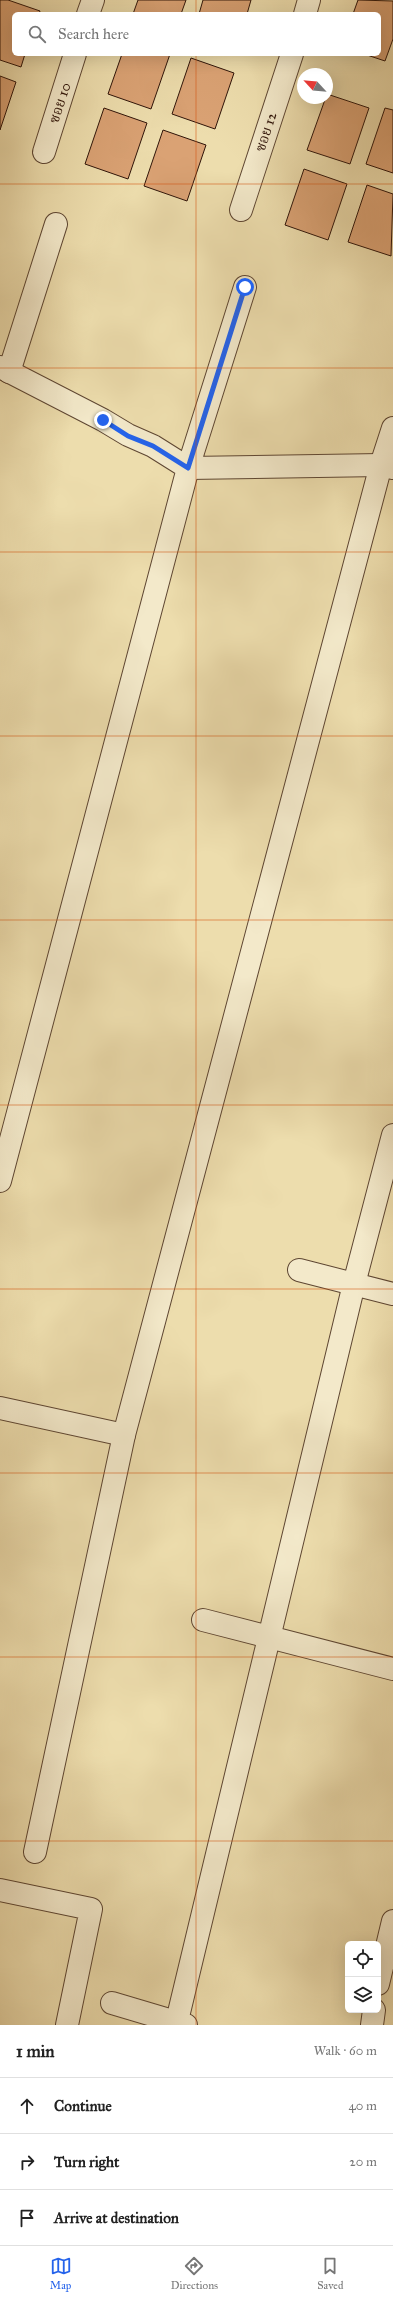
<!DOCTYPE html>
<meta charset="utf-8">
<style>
body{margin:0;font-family:"IM FELL Great Primer","Noto Serif Thai",serif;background:#f6f6f6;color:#222}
.controls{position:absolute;right:12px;bottom:12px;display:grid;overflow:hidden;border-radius:6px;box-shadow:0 4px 16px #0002}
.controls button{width:36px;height:36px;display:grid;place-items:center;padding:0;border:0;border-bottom:1px solid #e0e0e0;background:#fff;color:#222;font:20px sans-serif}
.compass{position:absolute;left:297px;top:68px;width:36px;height:36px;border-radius:50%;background:#fff;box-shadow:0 4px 16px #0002;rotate:296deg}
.stop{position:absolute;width:12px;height:12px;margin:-9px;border:3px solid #2563eb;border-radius:50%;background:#fff}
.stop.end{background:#2563eb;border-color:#fff;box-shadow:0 1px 4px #0008}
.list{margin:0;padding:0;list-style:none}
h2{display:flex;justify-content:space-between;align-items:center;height:52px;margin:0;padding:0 16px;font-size:17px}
h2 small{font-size:13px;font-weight:400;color:#767676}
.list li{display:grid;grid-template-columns:26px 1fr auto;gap:12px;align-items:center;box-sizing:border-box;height:56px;padding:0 16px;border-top:1px solid #e0e0e0}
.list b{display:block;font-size:15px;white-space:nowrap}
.list em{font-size:13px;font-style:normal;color:#767676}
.icon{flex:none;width:22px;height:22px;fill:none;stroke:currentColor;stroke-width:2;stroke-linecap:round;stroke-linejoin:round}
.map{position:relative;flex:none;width:393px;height:2025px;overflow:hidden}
.search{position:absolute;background:#fff;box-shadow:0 4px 16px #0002;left:12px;right:12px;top:12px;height:44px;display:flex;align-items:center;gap:10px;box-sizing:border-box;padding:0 14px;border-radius:6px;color:#767676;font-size:15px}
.sheet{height:220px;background:#fff}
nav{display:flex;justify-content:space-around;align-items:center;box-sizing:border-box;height:56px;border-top:1px solid #e0e0e0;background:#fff;font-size:11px;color:#767676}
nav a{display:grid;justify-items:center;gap:2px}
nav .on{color:#2563eb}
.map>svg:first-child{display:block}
</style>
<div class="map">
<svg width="393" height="2025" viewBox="0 0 393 2025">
<rect width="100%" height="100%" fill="#edddad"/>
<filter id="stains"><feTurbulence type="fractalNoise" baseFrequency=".005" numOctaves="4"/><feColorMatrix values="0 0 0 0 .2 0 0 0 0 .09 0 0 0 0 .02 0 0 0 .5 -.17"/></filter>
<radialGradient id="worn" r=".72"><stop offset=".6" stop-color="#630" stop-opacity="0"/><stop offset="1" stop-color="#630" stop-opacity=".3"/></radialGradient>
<g fill="#daa274" stroke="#2f1409">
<path d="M0,0h8l32,11 -1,3h-25v40h11l-4,13 -21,-7z"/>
<path d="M138,0h48l-5,14h-48z"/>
<path d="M203,0h48l-4,14h-48z"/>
<path d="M358,0l35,1v38l-8,22 -21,-7h15v-40h-26z"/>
<path d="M122,54h48l-19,55 -43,-15z"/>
<path d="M191,58l43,15 -19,56 -43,-15z"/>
<path d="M0,76l16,6 -16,48z"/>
<path d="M327,94l42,14 -19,56 -43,-14z"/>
<path d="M104,108l43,15 -19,56 -43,-15z"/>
<path d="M385,108l8,2v63l-27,-9z"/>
<path d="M163,130l43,15 -19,56 -43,-15z"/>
<path d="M304,169l43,15 -19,56 -43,-15z"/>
<path d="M367,185l26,9 -2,62 -43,-14z"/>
</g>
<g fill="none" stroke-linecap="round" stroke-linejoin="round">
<g stroke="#5e4632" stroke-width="24">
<g id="minor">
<path d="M88,14l5,-14"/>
<path d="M305,14l4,-14"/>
<path d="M44,152l31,-98"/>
<path d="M241,210l51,-156"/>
<path d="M245,287l-57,181 193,-3 12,3"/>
<path d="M0,367l103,53 25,15 25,11 35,22 -188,713"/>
<path d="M9,372l47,-148"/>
<path d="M299,1270l94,24"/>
<path d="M0,1408l124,27"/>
<path d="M203,1620l190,49"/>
<path d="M35,1852l89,-417 257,-970 12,-37"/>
<path d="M0,1890l91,19 -24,116"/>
<path d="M378,1984l15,-63"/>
<path d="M112,2003l74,22"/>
<path d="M176,2025l178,-741 39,-149"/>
<path d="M372,2025l2,-15"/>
</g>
</g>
<use href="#minor" stroke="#f3e9ca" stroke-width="22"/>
</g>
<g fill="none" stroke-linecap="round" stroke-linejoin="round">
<path stroke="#2563eb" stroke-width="5" d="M103,420l25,16 25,10 35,22 57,-181"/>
</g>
<path fill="none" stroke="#d6520c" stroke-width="1" stroke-opacity="0.55" d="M196,0v14M196,54v1971M0,184h393M0,368h393M0,552h393M0,736h393M0,920h393M0,1105h393M0,1289h393M0,1473h393M0,1657h393M0,1841h393"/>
<g text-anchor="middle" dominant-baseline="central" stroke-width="3" stroke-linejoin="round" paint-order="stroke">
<g font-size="14" fill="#2f1409" stroke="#f3e9ca">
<text transform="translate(60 103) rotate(-72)">ซอย 10</text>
<text transform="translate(266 132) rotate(-72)">ซอย 12</text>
</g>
</g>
<rect width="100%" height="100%" filter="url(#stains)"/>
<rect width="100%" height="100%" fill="url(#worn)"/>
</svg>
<div class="controls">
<button><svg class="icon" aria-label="locate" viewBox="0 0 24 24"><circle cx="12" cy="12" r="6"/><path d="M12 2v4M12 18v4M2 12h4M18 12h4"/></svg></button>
<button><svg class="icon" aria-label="layers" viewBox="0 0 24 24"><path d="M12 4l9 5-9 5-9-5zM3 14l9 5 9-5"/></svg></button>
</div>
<svg class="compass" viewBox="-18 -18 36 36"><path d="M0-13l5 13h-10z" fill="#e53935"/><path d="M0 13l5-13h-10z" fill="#767676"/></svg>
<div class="stop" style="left:245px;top:287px"></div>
<div class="stop end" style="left:103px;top:420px"></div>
<div class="search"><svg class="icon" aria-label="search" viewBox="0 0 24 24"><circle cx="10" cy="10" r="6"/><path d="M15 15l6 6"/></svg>Search here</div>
</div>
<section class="sheet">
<h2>1 min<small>Walk · 60 m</small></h2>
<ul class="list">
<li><svg class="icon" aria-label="ahead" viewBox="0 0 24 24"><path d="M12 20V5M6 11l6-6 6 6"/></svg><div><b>Continue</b></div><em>40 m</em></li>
<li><svg class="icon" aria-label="right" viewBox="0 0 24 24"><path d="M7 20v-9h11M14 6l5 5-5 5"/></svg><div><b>Turn right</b></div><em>20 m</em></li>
<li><svg class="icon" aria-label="arrive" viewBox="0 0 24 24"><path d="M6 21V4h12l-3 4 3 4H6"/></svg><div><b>Arrive at destination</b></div></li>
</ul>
</section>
<nav>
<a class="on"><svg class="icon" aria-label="map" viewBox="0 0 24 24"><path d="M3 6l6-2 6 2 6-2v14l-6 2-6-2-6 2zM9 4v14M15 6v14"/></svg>Map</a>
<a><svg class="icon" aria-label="directions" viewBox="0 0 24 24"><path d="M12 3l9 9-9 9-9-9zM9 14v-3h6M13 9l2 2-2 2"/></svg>Directions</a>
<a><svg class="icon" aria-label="saved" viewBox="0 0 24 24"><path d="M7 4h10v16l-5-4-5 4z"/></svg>Saved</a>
</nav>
